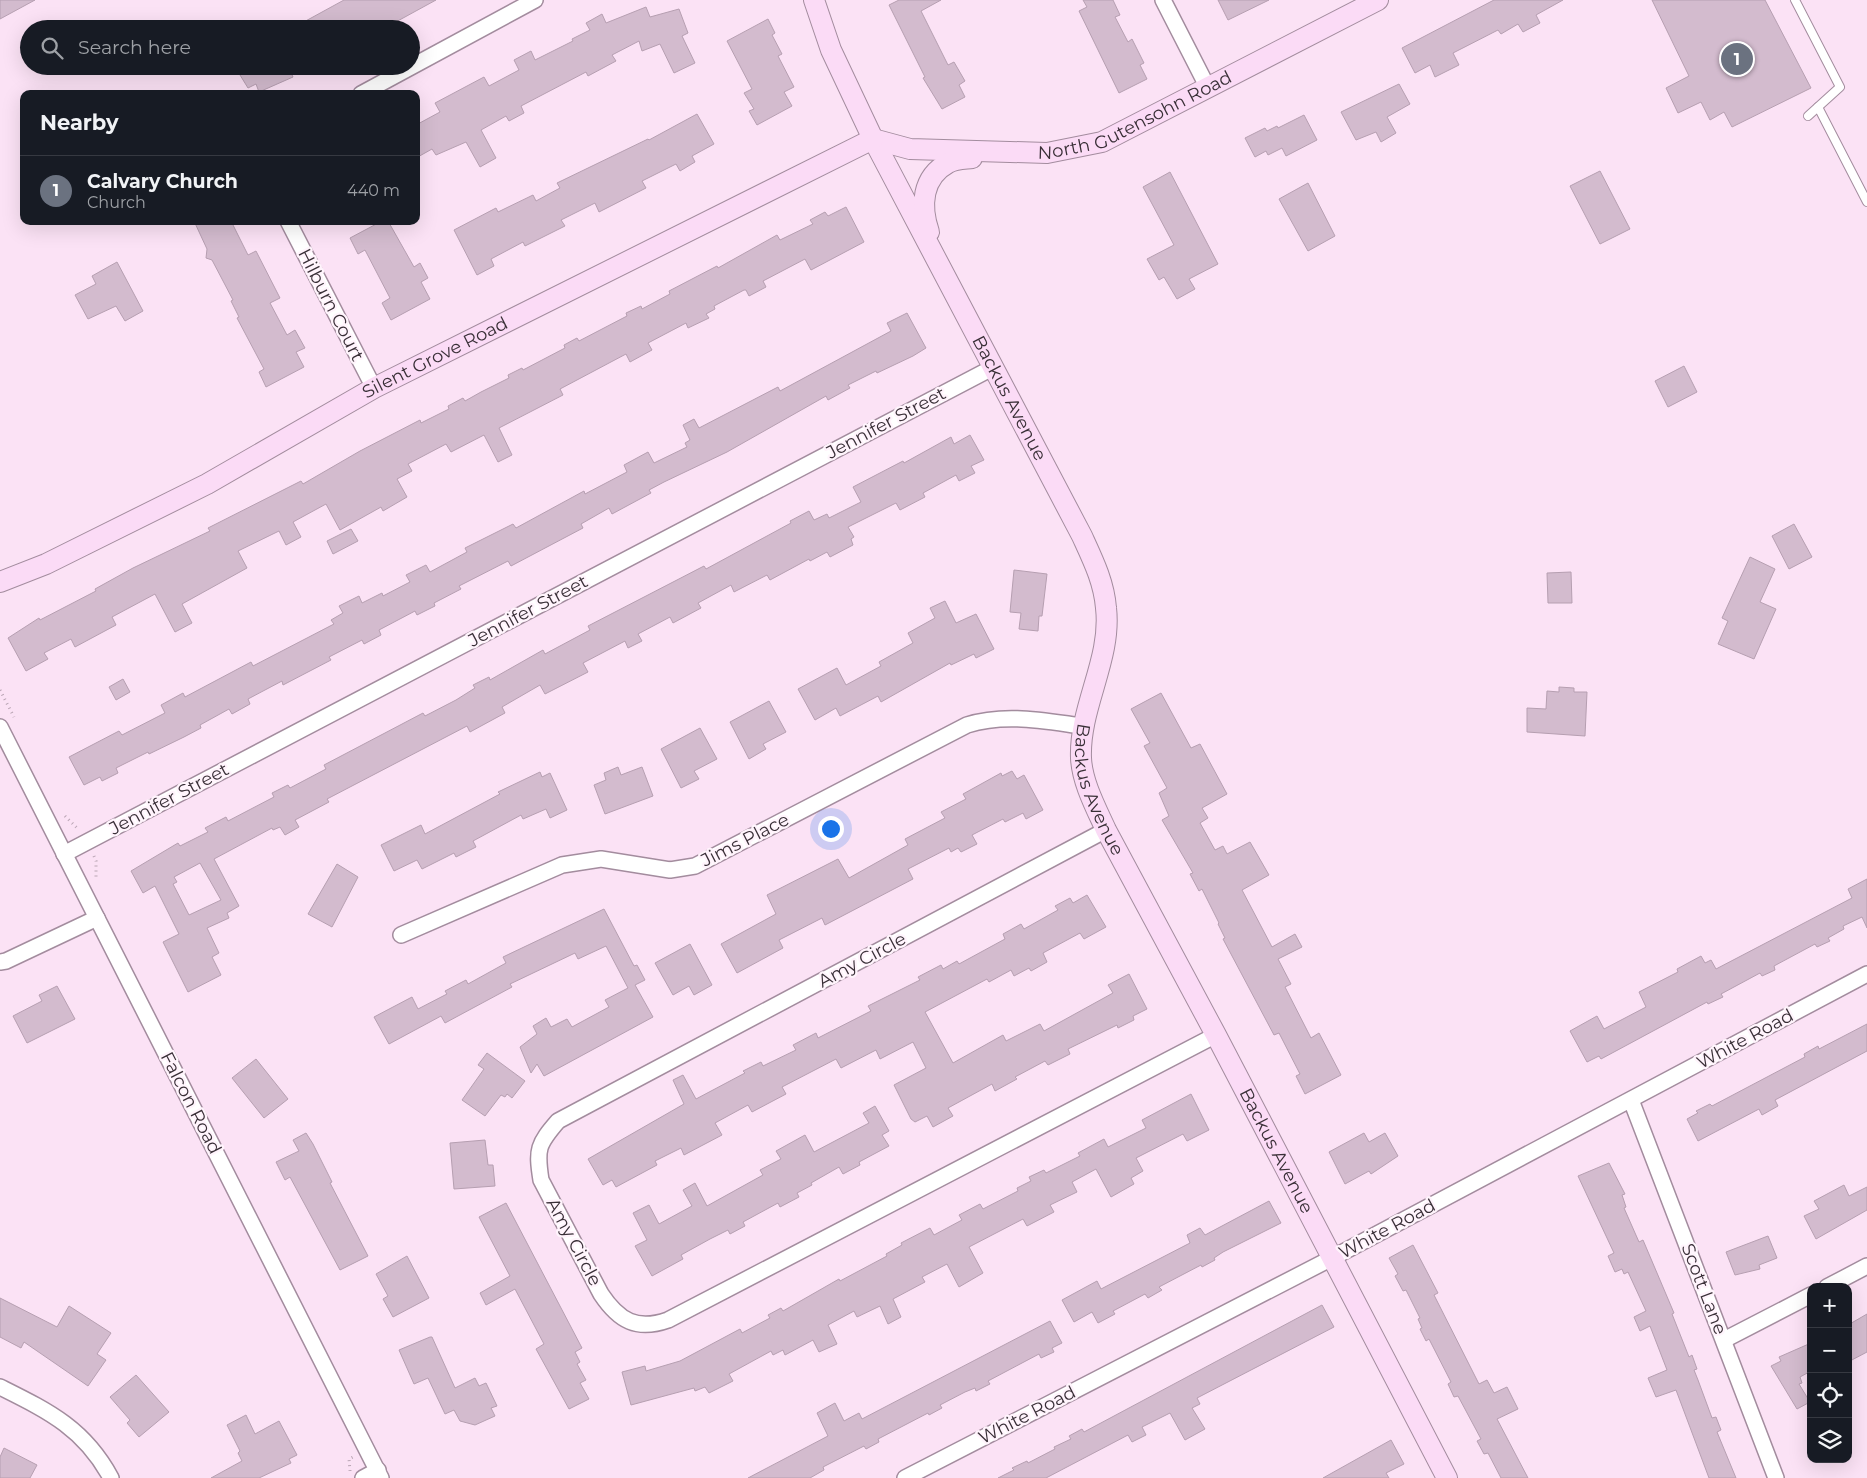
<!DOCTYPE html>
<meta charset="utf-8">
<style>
body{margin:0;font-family:Montserrat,sans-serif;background:#20242c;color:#f1f3f6}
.controls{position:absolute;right:15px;bottom:15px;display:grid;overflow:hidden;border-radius:10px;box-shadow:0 5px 20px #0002}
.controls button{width:45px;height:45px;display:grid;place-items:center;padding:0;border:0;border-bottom:1px solid #363941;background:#171b24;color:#f1f3f6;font:25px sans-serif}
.you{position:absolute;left:830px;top:828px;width:18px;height:18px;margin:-12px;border:4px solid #fff;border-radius:50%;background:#1a73e8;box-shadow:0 0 0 8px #1a73e833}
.badge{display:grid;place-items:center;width:32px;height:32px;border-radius:50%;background:#ac3f9e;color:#fff;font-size:16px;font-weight:700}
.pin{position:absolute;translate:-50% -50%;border:2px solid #fff;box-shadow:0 1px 5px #0006}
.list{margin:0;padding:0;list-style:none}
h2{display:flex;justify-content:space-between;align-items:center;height:65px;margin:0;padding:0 20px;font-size:21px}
h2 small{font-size:16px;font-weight:400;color:#9ea1a6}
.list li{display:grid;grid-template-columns:32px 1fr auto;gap:15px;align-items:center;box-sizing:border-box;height:70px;padding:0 20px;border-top:1px solid #363941}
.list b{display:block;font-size:19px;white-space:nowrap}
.list p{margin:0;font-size:16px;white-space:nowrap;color:#9ea1a6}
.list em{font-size:16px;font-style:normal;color:#9ea1a6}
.icon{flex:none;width:28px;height:28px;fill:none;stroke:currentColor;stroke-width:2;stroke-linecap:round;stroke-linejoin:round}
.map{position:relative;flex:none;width:1867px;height:1478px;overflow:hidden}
.search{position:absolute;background:#171b24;box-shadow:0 5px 20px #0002;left:20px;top:20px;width:400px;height:55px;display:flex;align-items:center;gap:12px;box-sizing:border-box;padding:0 18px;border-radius:28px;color:#9ea1a6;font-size:19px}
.panel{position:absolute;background:#171b24;box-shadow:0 5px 20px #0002;left:20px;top:90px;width:400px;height:135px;border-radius:10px}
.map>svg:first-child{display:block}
</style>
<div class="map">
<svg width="1867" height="1478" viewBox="0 0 1867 1478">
<rect width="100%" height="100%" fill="#fbe2f5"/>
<g fill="#d3bbce" stroke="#b69fb1" fill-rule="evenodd">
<path d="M0,0h35l-35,19z"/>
<path d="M344,0h92l-53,29h-6l-4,-7 -13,7h-69z"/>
<path d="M899,0h42l-20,11 27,54 6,-3 11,19 -6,4 6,12 -23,12 -19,-31 2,-1 -36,-72z"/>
<path d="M1083,0h30l7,15 -5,2 13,25 4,-3 12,24 -4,2 7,14 -28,14 -40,-82 8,-4z"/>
<path d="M1218,0h51l-41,20z"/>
<path d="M1494,0h69l-27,15 4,8 -17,9 -5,-8 -17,10 -3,-4 -45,23 6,12 -24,12 -5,-12 -15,8 -13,-25z"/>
<path d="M1652,0h113l46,88 -79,39 -8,-15 -14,8 -9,-18 -23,11 -12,-25 23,-12z"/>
<path d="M646,7l4,10 29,-8 9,24 -6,3 13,27 -21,10 -14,-29 -18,7 -3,-10 -27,14 4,6 -28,15 -2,-4 -65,34 3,7 -15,8 -3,-5 -25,14 15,28 -16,9 -14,-25 -30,13 -4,-6 -16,9v-33l24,-13 -5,-9 49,-26 5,9 30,-16 -5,-10 17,-9 4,9 38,-19 -1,-2 18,-9 -4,-7 16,-9 4,9z"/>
<path d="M768,19l7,14 -3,2 10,19 -4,2 16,31 -10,5 8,14 -35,19 -8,-14 5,-2 -10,-16 8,-4 -25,-48z"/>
<path d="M246,66h42l5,11 -34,15 -3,-8 -8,4 -8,-13 8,-5z"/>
<path d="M1399,84l11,20 -23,13 9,16 -15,9 -5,-10 -20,8 -15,-28z"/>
<path d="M697,114l17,30 -22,12 3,6 -15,9 -4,-7 -34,17 4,7 -47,24 -4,-9 -34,17 4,6 -40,20 -2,-4 -32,17 3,7 -17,9 -23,-45 42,-22 2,4 35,-17 3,6 24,-13 -3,-5 91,-44 1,1z"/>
<path d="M1304,115l13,25 -31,16 -4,-8 -14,7 -2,-4 -11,6 -10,-19 20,-10 2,3 10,-5 1,2z"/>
<path d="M1600,171l30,58 -30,15 -30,-58z"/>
<path d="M1170,172l48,92 -29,15 6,10 -18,10 -13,-22 -5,3 -12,-21 27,-14 -31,-58z"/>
<path d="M1308,183l27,53 -27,15 -29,-52z"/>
<path d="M846,207l18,35 -53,28 -6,-11 -42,22 3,6 -17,9 -3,-6h-2l-30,16 1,3 -9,5 3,4 -21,10 -2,-5 -38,20 4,7 -22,12 -4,-8 -66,35 3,6 -64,33 13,27 -14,7 -14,-27 -33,17 -5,-8 -38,20 4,7 -15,8 10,18 -24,14 -2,-4 -41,23 -14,-26 -33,18 8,15 -15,8 -7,-14 -41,20 9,17 -65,36 10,19 -17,9 -20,-38 -43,23 4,8 -41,22 -4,-8 -27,14 4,6 -22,12 -18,-33 31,-20 1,2 56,-29 -1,-2 38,-21 77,-37 -2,-3 93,-47 2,3 57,-33 60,-31 1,3 28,-14 -1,-3 15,-8 2,3 16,-9 28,-14 -1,-3 14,-7 1,2 42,-22 -1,-3 13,-7 2,3 48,-25 -1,-3 15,-7 1,3 28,-15 -1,-3 48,-25 1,2 59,-33 3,5 33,-16 -3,-4 15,-8 3,4z"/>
<path d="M194,221h37l17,34 8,-4 24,47 -10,5 17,32 8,-5 10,18 -9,4 8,15 -38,20 -7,-15 5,-3 -27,-51 2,-1 -8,-16 2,-1 -21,-40 -6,-2 1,-9z"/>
<path d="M382,221h6l26,46 6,-4 8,15 -7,4 9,17 -39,21 -9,-17 8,-5 -25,-48 -7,4 -8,-16z"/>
<path d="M117,262l26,49 -18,10 -9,-15 -28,13 -13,-24 21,-11 -4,-8z"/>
<path d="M907,313l19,35 -13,8 -36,17 -1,-2 -28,14 2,3 -22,12 -2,-4 -99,56 -63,30 -15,8 2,3 -39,21 -3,-6 -28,16 2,4 -72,38 -3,-5 -49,25 2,3 -27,14 1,3 -18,9 -2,-4 -36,19 2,5 -17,9 -2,-4 -33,17 2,3 -48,25 -1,-4 -34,18 2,5 -18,10 -3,-5 -29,16 1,3 -17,9 -35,17 -1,-2 -32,16 2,5 -16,8 -2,-4 -16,8 -15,-28 50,-26 3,4 43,-22 -4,-8 22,-12 2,4 66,-35 2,4 81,-42 -3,-4 12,-7 -4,-7 20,-10 3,7 20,-10 1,3 27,-14 -4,-7 20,-10 4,7 37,-20 -2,-4 48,-24 3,4 68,-37 1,3 42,-22 -3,-7 24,-13 6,11 33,-16 -2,-4 5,-3 -7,-15 11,-6 5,9 79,-41 2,4 111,-60 -4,-8z"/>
<path d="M1684,366l13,26 -29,15 -13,-26z"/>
<path d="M970,435l14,25 -13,6 4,7 -16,8 -3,-6 -33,18 2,4 -25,13 -4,-7 -48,24 6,10 -3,2 2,6 -23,12 -3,-5 -17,9 -1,-2 -39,21 -3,-5 -33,17 -3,-7 -33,18 3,5 -28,15 -3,-6 -32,17 4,7 -14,7 -3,-7 -42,22 5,9 -43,22 -5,-9 -38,22 3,6 -35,19 -3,-6 -140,73 2,3 -34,18 4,7 -14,8 -5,-8 -7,3 -1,-2 -58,31 25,47 -12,7 2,5 -22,10 12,25 -7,4 9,18 -33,17 -25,-50 16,-8 -24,-48 -12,7 -12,-22 47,-28 2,3 28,-14 -3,-4 21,-11 2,4 46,-24 -2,-4 16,-8 2,3 36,-19 -2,-4 99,-52 2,3 31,-16 19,-12 -2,-3 16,-8 1,3 53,-30 2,4 45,-24 -2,-4 116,-60 2,3 85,-46 -1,-2 19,-10 5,9 13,-6 2,4 32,-16 -8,-15 50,-26 1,2 47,-26 3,7zM200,863l21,37 -32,15 -16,-31 4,-2 -3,-5z"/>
<path d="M1794,524l18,33 -23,12 -17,-33z"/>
<path d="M351,529l7,12 -25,13 -6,-13z"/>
<path d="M1750,557l25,12 -15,33 16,7 -22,50 -36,-15 10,-23 -6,-3z"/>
<path d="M1014,570l33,4 -5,42h-3l-1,15 -19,-2 2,-16 -11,-1z"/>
<path d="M1571,572l1,31h-24l-1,-30z"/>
<path d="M945,601l11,22 20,-9 18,35 -18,9 -2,-4 -23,11 -1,-2 -69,39 -3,-6 -38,20 -4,-8 -21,12 -17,-31 39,-21 9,17 35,-19 -2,-4 34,-19 -5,-10 27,-15 -5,-10z"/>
<path d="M123,679l7,13 -14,8 -7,-13z"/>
<path d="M1559,687l15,1v4h13l-2,44 -58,-4v-24l19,1 1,-18 12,1z"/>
<path d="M1161,693l30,55 9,-4 27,50 -25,14 6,10 -8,5 15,27 8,-4 4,8 23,-12 19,33 -27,15 30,57 23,-13 7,13 -24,12 13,25 -6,3 26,51 8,-5 22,42 -36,19 -9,-18 4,-2 -21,-41 -5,2 -51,-96 2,-1 -7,-14 1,-1 -17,-34 -3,2 -9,-17 3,-1 -31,-53 7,-4 -10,-23 8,-5 -23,-42 6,-3 -19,-34z"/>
<path d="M769,701l17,31 -23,12 3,5 -17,10 -19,-37z"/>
<path d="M700,728l17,31 -23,12 5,8 -18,9 -20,-39z"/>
<path d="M618,767l3,8 21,-8 11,29 -48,18 -11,-29 12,-5 -2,-7z"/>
<path d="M1012,771l5,8 7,-4 19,35 -17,9 -3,-6 -18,9 -2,-3 -31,16 5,9 -16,8 -3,-4 -7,4 -2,-4 -41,21 5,10 -88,46 -3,-7 -43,22 4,8 -46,25 -16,-29 55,-30 -9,-19 71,-36 11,19 59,-33 -3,-6 40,-21 -4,-6 25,-13 -3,-5 38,-21 1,3z"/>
<path d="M540,772l2,5 8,-4 17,37 -17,8 -4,-9 -23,10 -2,-4 -48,26 3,6 -20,10 -2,-4 -32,16 -5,-9 -23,11 -13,-26 40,-20 4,9 75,-40 -2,-2z"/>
<path d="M337,864l21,13 -26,50 -24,-13z"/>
<path d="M1867,879v49l-5,-11 -19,9 1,3 -16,9 2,3 -13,6 -2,-3 -41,22 1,4 -13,6 -2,-3 -39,21 2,3 -15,7 -1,-2 -106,57 -2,-3 -12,6 -17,-31 27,-15 7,13 42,-22 -7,-15 39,-20 -1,-3 24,-13 4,7 6,-3 5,9 136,-71 -4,-9z"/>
<path d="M1087,895l19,32 -22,12 -4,-6 -37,20 4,9 -16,9 -2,-3 -15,8 -3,-6 -22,12 -2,-3 -62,33 28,51 50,-28 3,6 34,-17 4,7 69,-38 -5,-8 21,-11 18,35 -14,7 1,4 -16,8 -1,-3 -49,24 2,5 -22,11 -3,-4 -30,16 2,2 -22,12 -3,-7 -44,24 5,8 -20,11 -6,-11 -12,6 -4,-3 -17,-34 32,-17 -13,-26 -33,17 -4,-9 -35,18 -5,-9 -54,28 4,7 -34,18 -4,-7 -33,18 7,12 -38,20 -3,-7 -26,13 2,4 -41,22 -4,-7 -9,5 -15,-26 96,-55 -11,-24 10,-5 13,24 49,-26 -2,-2 18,-9 2,4 33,-16 -3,-5 23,-12 2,5 53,-27 -3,-5 52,-26 -2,-3 23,-12 2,4 14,-8 2,3 46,-25 -2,-5 18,-10 3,5 34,-19 -3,-4 15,-8 3,5z"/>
<path d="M604,909l30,57 3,-1 8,15 -10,5 18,32 -109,59 -7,-12 -6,9 -11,-26 17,-13 -4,-8 13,-8 5,9 16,-8 5,8 37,-20 -4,-7 23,-12 -22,-42 -28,13 -3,-6 -65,31 2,3 -67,36 -4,-7 -52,28 -15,-27 38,-20 6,12 29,-15 -2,-3 21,-11 2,4 38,-21 -3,-6z"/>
<path d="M690,944l22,41 -18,10 -5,-9 -16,9 -18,-32z"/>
<path d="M57,986l18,33 -48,24 -14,-27 29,-15 -3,-6z"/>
<path d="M1867,1024v27l-92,49 3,6 -16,9 -3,-6 -61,32 -11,-22 11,-6 -2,-2 14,-7 2,2 93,-49 -1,-3 14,-8 1,3z"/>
<path d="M487,1053l38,28 -13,17 -5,-4 -2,3 -4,-2 -16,21 -23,-16 22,-31 -6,-4z"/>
<path d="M256,1059l32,40 -24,19 -32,-40z"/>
<path d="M1191,1094l18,36 -22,11 -4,-7 -47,24 7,13 -12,7 3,6 -23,13 -15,-28 -24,13 5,10 -27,13 4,7 -27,14 -4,-7 -54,28 14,26 -24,14 -12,-23 -25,13 3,5 -32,17 8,18 -13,7 -8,-18 -23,11 -3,-6 -26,14 9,19 -18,8 -6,-12 -28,15 -2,-5 -10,5 -2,-4 -42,23 4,7 -24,12 -4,-6 -10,4 -1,-3 -63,17 -9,-33 23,-6 1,5 34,-10 60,-32 2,4 28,-15 -2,-3 13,-7 2,3 56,-32 1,2 47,-25 -1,-2 16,-9 -1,-2 29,-15 4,7 28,-15 -3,-5 21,-11 3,5 35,-18 -1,-3 14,-7 -2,-4 15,-7 2,3 34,-17 -2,-3 26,-14 4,8 38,-19 -4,-8z"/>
<path d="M875,1106l14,25 -7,4 7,11 -30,16 1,3 -17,9 -4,-7 -28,16 1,2 -15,8 2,4 -19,10 -2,-4 -35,19 2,4 -15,8 -2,-4 -18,9 -29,16 2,4 -31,17 -17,-30 12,-6 -14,-27 16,-8 10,19 33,-18 -9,-16 12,-7 12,23 56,-31 -3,-5 21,-11 -5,-8 29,-16 9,17 55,-29 -6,-10z"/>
<path d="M306,1133l7,11 19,38 -2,1 38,73 -28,14 -50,-93 -5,3 -9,-18 23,-11 -6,-11z"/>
<path d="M1364,1133l5,9 16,-9 13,23 -27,18 -2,-3 -24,13 -16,-32z"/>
<path d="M485,1140l3,25h5l2,21 -41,3 -4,-46z"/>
<path d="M1609,1163l16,31 -3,1 4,12 -2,1 15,34 4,-2 31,73 -2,1 17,43 3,-2 5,14 -3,1 4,10 14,38 4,-1 5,13 -4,2 19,46h-27l-33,-88 -20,7 -8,-19 19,-8 -17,-44 -10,5 -6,-14 12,-6 -18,-39 -4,2 -2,-5 -7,3 -7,-16 6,-3 -36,-77z"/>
<path d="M1844,1185l5,11 18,-9v23l-51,29 -12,-23 15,-7 -5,-8z"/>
<path d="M1269,1201l12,22 -58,29 -9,6 1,2 -13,7 -1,-2 -42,22 3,3 -14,8 -3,-4 -32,17 2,3 -17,9 -6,-11 -18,10 -12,-22 35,-19 4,8 89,-46 -3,-8 13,-7 5,7z"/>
<path d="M506,1203l76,145 -7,4 5,10 -3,2 9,16 -6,3 9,16 -20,10 -33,-60 8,-5 -29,-55 -29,16 -6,-12 30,-17 -31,-59z"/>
<path d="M1768,1236l9,22 -18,7 1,4 -25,6 -9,-23z"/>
<path d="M1413,1245l25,48 -4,2 45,89 8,-4 7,13 13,-6 11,22 -21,10 31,59h-27l-13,-25 -4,1 -7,-13 4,-2 -23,-43 -4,1 -6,-13 3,-2 -22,-43 -3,2 -6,-12 2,-1 -4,-9 2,-1 -14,-28 -3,1 -8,-15 3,-2 -9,-16z"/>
<path d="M407,1256l22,42 -36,19 -10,-18 5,-3 -12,-22z"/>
<path d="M0,1298l57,29 12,-21 42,27 -14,21 9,6 -18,26 -64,-44 -3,6 -21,-11z"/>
<path d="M1322,1305l12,22 -137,71 3,6 -8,4 13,21 -20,11 -15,-27 -28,14 4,8 -14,7 -4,-7 -82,43h-48l16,-8 -2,-2 15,-7 1,2 27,-14 -1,-2 17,-8 -2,-3 13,-7 2,3z"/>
<path d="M1867,1314v38l-19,10v-37z"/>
<path d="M1050,1321l12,22 -10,5 2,4 -13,6 -2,-4 -51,27 2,3 -14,7 -1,-3 -10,4 -25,13 2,3 -13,7 -1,-2 -50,26 1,3 -13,7 -2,-3 -41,21 1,3 -14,8h-62l80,-42 -11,-23 18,-10 9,18 15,-8 3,6z"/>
<path d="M430,1337h2l23,51 20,-10 4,8 7,-3 11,23 -6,2 4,8 -20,9 -15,-4 -6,-11 -9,4 -17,-36 -14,6 -15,-34z"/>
<path d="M1811,1343v28l-11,6 2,6 -3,1 11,18 -13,7 -26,-43 10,-5 -2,-4z"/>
<path d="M136,1375l33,37 -30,25 -12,-14 3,-3 -20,-23z"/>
<path d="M246,1415l9,19 24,-13 18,34 -8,4 2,4 -32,15h-48l31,-17 -4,-8 2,-2 -13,-26z"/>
<path d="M1391,1440l13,24 -18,9 3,5h-66z"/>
<path d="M4,1448l33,17 -7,13h-30v-21z"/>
</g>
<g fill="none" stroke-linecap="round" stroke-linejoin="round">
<g stroke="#a38c9e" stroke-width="10">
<g id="lane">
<path d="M1795,0l45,87 -32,29"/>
<path d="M1818,107l49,95"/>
</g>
</g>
<g stroke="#a38c9e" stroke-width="18">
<g id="street">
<path d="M1163,0l45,88"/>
<path d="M361,94l174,-94"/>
<path d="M288,221l86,167"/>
<path d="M0,727l381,751"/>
<path d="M1106,830l-548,291c-20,23 -22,28 -17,59l60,114c18,27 36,37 67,26l548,-285"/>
<path d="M64,854l928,-486"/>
<path d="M401,935l161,-70 39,-6 69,11 25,-4 272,-141c38,-12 77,-4 115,1"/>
<path d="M0,962l6,-1 91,-43"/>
<path d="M1631,1100l145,378"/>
<path d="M1827,1287l40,-21"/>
<path d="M1724,1340l87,-45"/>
<path d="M0,1387c48,24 84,41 111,91"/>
<path d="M363,1478l15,-8"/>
<path d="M905,1478l427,-220 535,-284"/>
</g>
</g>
<g stroke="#a38c9e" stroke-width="22">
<g id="secondary">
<path id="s1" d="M814,0l17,50 42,89 209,397c11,24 22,46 24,72 6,51 -27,99 -25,150 1,24 15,50 25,72l110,205 231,443"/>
<path id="s2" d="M873,139l37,10 137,4 55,-11 276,-142"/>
<path d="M929,232c-9,-26 -7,-55 19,-69 7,-4 17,-4 24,-5"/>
<path id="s3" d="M0,582l46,-18 161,-80 167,-96 499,-249"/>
</g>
</g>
<g stroke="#b9a5b4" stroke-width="3" stroke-dasharray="1 4" stroke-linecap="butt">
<path d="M0,690l14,27"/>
<path d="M65,816l13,13"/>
<path d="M94,856l2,5v16"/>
<path d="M350,1471l-1,-12 4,-2"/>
</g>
<use href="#lane" stroke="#fff" stroke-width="8"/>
<use href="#street" stroke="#fff" stroke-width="15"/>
<use href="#secondary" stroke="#fbdbf6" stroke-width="20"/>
</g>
<g text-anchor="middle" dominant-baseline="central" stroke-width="4.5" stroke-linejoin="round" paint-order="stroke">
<g font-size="18" fill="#392f37" stroke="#fff4fc">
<text stroke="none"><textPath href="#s2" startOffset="271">North Gutensohn Road</textPath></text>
<text transform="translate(331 305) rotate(63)">Hilburn Court</text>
<text stroke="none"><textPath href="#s3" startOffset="490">Silent Grove Road</textPath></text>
<text stroke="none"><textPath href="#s1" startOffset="444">Backus Avenue</textPath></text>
<text transform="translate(886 423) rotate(-28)">Jennifer Street</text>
<text transform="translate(528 611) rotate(-28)">Jennifer Street</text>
<text stroke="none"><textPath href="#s1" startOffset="864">Backus Avenue</textPath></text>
<text transform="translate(169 799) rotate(-28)">Jennifer Street</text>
<text transform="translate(745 840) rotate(-27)">Jims Place</text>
<text transform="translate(862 960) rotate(-28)">Amy Circle</text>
<text transform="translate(1745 1039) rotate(-28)">White Road</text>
<text transform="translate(191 1103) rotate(63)">Falcon Road</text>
<text stroke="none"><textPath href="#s1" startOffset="1269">Backus Avenue</textPath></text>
<text transform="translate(1387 1229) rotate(-28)">White Road</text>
<text transform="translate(574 1242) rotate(62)">Amy Circle</text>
<text transform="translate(1704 1289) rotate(69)">Scott Lane</text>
<text transform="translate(1027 1415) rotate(-27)">White Road</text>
</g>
</g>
</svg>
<div class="controls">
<button>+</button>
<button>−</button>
<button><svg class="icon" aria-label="locate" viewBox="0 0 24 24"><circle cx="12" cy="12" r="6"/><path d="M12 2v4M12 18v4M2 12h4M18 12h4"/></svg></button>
<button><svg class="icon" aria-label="layers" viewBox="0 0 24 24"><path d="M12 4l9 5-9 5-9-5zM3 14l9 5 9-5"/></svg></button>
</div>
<div class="you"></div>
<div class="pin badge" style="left:1737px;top:59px;background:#6b7280">1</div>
<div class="search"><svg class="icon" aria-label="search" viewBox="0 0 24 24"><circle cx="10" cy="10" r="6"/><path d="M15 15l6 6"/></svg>Search here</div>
<section class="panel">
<h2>Nearby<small></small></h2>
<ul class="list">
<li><span class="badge" style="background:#6b7280">1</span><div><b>Calvary Church</b><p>Church</p></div><em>440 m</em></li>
</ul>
</section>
</div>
